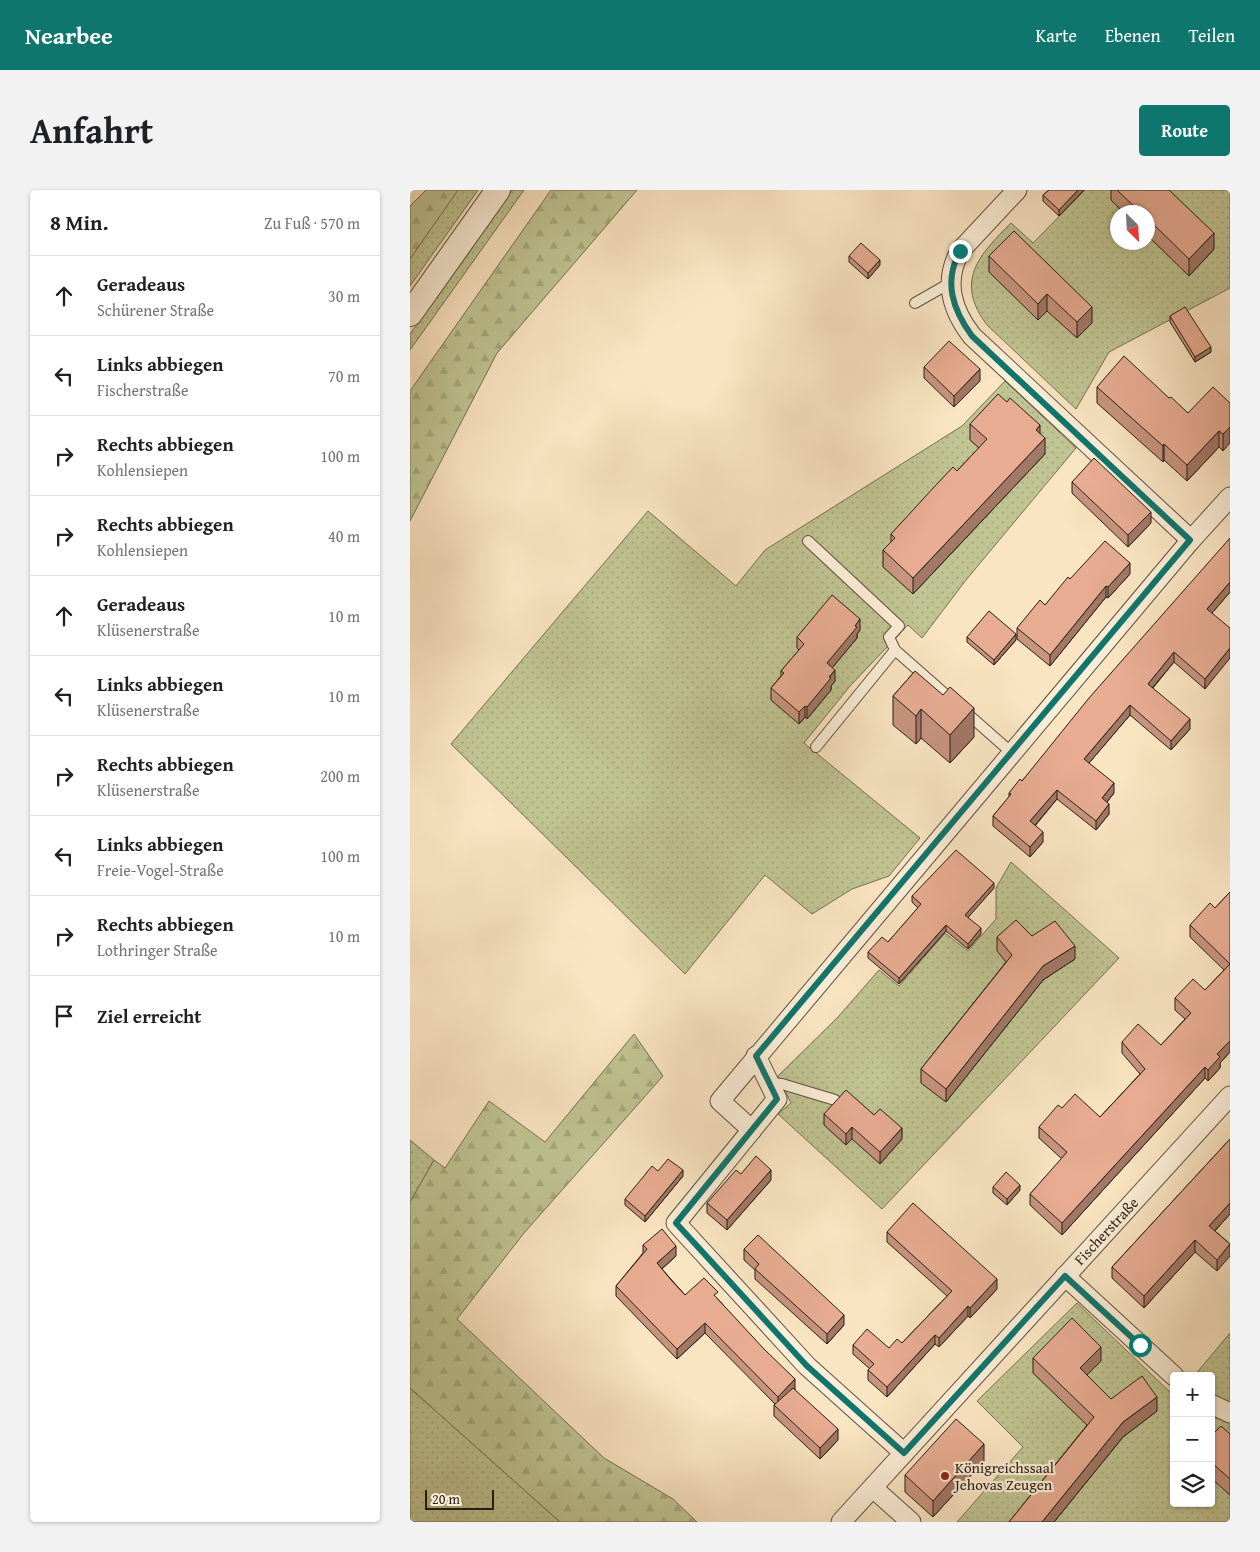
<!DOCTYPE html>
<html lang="de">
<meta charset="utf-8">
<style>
body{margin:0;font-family:"Gentium Book Plus",serif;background:#f2f2f2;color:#202124}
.controls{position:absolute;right:15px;bottom:15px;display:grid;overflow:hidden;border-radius:5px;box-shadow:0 1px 4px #0004}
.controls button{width:45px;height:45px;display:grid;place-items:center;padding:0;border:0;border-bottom:1px solid #e0e0e0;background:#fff;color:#202124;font:25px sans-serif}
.compass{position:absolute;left:700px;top:15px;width:45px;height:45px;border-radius:50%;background:#fff;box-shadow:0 1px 4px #0004;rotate:156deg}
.scale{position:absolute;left:15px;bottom:12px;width:69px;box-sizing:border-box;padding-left:5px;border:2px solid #271e14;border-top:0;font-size:14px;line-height:18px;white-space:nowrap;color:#271e14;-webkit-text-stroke:4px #fceed7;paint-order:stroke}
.stop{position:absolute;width:15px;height:15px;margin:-11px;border:4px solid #0f766e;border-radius:50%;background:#fff}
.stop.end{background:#0f766e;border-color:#fff;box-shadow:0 1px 5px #0008}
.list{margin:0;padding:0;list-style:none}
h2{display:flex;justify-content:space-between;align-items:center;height:65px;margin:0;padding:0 20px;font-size:21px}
h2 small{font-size:16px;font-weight:400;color:#757577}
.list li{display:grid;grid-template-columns:32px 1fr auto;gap:15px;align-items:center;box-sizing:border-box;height:80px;padding:0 20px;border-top:1px solid #e0e0e0}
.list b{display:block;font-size:19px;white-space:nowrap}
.list p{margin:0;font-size:16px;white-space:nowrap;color:#757577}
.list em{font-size:16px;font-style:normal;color:#757577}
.icon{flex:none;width:28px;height:28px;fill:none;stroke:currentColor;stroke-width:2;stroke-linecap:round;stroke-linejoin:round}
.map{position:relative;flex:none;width:820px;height:1332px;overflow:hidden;border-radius:5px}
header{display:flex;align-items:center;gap:30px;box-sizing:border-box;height:70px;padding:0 25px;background:#0f766e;color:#fff}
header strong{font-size:24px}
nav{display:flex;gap:28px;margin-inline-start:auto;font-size:18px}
.intro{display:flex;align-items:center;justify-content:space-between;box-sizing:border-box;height:120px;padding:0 30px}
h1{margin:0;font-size:35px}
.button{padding:12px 22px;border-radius:5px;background:#0f766e;color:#fff;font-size:18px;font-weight:700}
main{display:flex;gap:30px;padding:0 30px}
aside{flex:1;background:#fff;border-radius:5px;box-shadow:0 1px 4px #0004}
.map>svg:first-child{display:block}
</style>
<header>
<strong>Nearbee</strong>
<nav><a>Karte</a><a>Ebenen</a><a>Teilen</a></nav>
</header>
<div class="intro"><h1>Anfahrt</h1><a class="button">Route</a></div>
<main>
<aside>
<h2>8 Min.<small>Zu Fuß · 570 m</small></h2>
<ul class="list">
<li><svg class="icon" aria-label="ahead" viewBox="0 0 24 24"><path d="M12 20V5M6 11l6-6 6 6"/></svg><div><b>Geradeaus</b><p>Schürener Straße</p></div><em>30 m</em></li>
<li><svg class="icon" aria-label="left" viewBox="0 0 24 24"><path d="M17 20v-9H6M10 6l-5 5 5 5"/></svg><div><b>Links abbiegen</b><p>Fischerstraße</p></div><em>70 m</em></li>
<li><svg class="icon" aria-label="right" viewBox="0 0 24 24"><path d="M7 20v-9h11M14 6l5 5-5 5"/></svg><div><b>Rechts abbiegen</b><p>Kohlensiepen</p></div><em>100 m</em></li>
<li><svg class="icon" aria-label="right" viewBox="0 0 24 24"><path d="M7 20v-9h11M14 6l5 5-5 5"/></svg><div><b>Rechts abbiegen</b><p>Kohlensiepen</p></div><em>40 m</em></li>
<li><svg class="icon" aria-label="ahead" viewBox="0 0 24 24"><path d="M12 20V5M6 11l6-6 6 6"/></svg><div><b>Geradeaus</b><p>Klüsenerstraße</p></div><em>10 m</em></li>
<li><svg class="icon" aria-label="left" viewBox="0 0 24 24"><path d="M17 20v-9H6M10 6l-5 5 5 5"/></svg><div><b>Links abbiegen</b><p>Klüsenerstraße</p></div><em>10 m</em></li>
<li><svg class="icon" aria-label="right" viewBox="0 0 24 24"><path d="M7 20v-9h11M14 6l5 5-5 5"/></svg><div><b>Rechts abbiegen</b><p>Klüsenerstraße</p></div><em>200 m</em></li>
<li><svg class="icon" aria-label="left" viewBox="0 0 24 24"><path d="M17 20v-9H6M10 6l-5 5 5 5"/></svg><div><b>Links abbiegen</b><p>Freie-Vogel-Straße</p></div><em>100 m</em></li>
<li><svg class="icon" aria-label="right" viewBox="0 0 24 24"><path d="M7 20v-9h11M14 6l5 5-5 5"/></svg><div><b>Rechts abbiegen</b><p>Lothringer Straße</p></div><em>10 m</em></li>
<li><svg class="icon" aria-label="arrive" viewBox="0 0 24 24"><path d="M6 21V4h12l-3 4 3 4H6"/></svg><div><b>Ziel erreicht</b></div></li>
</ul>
</aside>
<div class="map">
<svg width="820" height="1332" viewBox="0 0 820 1332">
<defs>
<pattern id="green-dots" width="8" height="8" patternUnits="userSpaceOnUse" patternTransform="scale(1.25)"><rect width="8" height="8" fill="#c0c492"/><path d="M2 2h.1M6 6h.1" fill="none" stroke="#a5a87d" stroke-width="1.8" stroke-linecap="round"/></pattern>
<pattern id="forest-firs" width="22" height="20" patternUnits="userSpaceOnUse" patternTransform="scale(1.25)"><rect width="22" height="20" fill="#c0c492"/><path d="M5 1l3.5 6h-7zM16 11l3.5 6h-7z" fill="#a5a87d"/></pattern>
</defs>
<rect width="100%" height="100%" fill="#fae5c2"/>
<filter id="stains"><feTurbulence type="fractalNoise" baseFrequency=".004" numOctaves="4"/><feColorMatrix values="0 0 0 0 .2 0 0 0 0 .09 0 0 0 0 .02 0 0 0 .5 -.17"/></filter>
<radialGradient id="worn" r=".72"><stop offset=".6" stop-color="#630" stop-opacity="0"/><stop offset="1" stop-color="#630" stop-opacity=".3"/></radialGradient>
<g fill="url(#green-dots)" stroke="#747153" fill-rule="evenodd">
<path d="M47,0h21l-68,96v-27z"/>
<path d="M102,0h12l-114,160v-16z"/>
<path d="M675,0h145v98l-121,64 -33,57 -89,-84c-33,-44 -8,-70 24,-102l22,20zM708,22h30v30h-30z"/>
<path d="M595,191l71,67 -110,132 -44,58 -14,-13 -58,61 -46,57 116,95 -31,38 -37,13 -40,25 -47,-39 -80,99 -234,-230 197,-233 88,75 29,-36 197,-124z"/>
<path d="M601,672l108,96 -237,251 -104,-95 13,-11 -13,-27 60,-59 41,-47 20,16 46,-53 23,18 28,-32v-31z"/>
<path d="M0,950l24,20 -24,42z"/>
<path d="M667,1113l97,93v107h37v-127h-17l36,-43v189h-273l66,-75 -46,-46z"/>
<path d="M0,1198l150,134h-150z"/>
</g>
<g fill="url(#forest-firs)" stroke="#747153">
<path d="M16,0h32l-48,69v-53z"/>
<path d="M141,0h86l-140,163 -87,168v-130z"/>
<path d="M224,844l29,42 -139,157 -67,86 147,139 69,41 24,23h-137l-150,-134v-186l24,-42 11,8 44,-67 56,41z"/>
</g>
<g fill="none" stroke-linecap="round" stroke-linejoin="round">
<g stroke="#5c5040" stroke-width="12">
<g id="service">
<path d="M505,113l35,-20"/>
<path d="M398,351l91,85 -10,11 6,13"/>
<path d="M406,557l79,-97 117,103"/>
<path d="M359,893l13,1 53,16"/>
</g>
</g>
<g stroke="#5c5040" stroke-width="21">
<g id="minor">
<path d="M607,0l-57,61c-17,31 -8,59 12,85l219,204"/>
<path d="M346,866l21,43 -101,124 131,143 97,87"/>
<path d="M342,940l-32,-29 471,-561 39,-43"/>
<path d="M655,1086l109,100"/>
<path d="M801,1214l19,9"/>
<path d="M463,1298l38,34"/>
<path d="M431,1332l389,-426"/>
</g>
</g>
<g stroke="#5c5040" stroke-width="26">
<path id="tertiary" d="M0,124l88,-124"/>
</g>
<use href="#service" stroke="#fceed7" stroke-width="10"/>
<use href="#minor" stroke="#fceed7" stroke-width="19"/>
<use href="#tertiary" stroke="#fceed7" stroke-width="24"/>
</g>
<g fill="#c7947e" stroke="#271e14">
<path d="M639,0h35l-25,26 -16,-15v-6z"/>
<path d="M701,0h58l45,59 -25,27 -41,-40v-24h-25l-12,-12z"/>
<path d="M439,66l31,9 -12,14 -19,-17z"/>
<path d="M579,66l103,67 -15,15 -30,-27 -9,9 -49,-48z"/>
<path d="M760,126l41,36 -16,10 -25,-40z"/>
<path d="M514,177l56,14 -26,26 -30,-29z"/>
<path d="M687,197l72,11 19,15 42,-10 -7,48 -4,-4 -32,34 -23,-21 -1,2 -66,-59z"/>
<path d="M560,234l70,9 5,21 -132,140 -30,-27v-17l8,-8v-8l66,-63 22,-23 -9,-8z"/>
<path d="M662,292l79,41 -23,24 -56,-54z"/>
<path d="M820,349v53l-18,21 -7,76 -31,-27 -21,26 37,41 -19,21 -41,-35 -41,48 25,30 -7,9 2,12 -13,16 -39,-31 -22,27 8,16 -13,15 -37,-31v-10l16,-19v-4l13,-12z"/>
<path d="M720,384l-22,24 -2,-1 -56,69 -33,-27v-11l28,-23 25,-26z"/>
<path d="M450,440l-3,4v4l-25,30 3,13 -4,5v4l-24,29 -2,-2 -6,7 -28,-24v-12l10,-12v-5l18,-21 -2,-2v-11z"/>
<path d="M557,447l49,3 -22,25 -27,-23z"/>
<path d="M505,481l59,66 -24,26 -29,-25 -5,6 -23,-19v-29z"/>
<path d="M584,698l-26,29 13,17 -13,15 -22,-18 -47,53 -31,-26v-6l20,-10 30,-34 -6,-6v-6z"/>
<path d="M820,702v160l-10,11v5l-12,13 -3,-3 -143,157 -32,-30v-11l32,-35 -23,-21v-11l23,-19 38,9 40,-43 -18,-21v-11l39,3 24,-26 -10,-9v-12l30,-8 19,-20 -34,-33v-12l25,-17z"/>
<path d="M622,746l43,23 -32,21 -97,122 -25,-19v-14l85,-107 -9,-11v-14z"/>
<path d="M414,924l50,1 28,24 -22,25 -28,-25 -6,6 -22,-20z"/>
<path d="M820,949v75l-15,17 15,13 -13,27 -22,-19 -51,56 -32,-30v-11z"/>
<path d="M331,984l30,6 -44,50 -20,-17v-10z"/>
<path d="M273,986l-38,46 -20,-17v-6z"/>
<path d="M583,997l27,3 -13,15 -14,-12z"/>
<path d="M477,1042l110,57 -27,29 -2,-2 -29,31 -4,-3 -48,53 -19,-17v-10l2,-1 -17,-15v-9l36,3 13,-5 45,-47 -60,-54z"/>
<path d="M233,1055l33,11 -14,13 23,26 33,4 77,90v1l43,50 -18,19 -46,-43v-11l1,-1 -70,-71 -28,26 -61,-63v-10l27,-33z"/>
<path d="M334,1059l100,76 -17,19 -72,-65v-9l-11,-10z"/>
<path d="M623,1168l68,3 -14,14 24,24 46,12 -34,26 -69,85h-45l78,-97 -54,-52z"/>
<path d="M820,1244v61l-19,-17v-42z"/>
<path d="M574,1271l-51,56 -28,-25v-17z"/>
</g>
<g fill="#a27866" stroke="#271e14">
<path d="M668,0h6l-25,26v-6z"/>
<path d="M804,43v16l-25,27v-17z"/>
<path d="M470,70v5l-12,14v-6z"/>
<path d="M637,104v17l-9,9v-16z"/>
<path d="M682,117v16l-15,15v-16z"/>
<path d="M801,157v5l-16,10v-5z"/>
<path d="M570,179v12l-26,26v-11z"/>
<path d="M630,235v17l-4,-12z"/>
<path d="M820,237v16l-7,8v-17z"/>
<path d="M809,241v16l-32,34v-16z"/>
<path d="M635,248v16l-132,140v-16z"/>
<path d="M754,254v16l-1,2v-16z"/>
<path d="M741,322v11l-23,24v-12z"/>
<path d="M720,373v11l-22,24v-11z"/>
<path d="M820,392v10l-23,27v-10z"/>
<path d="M696,396v11l-56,69v-11z"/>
<path d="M450,429v11l-3,4v4l-30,36v-11z"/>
<path d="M606,444v6l-22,25v-5z"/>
<path d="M820,458v10l-25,31v-10z"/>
<path d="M764,462v10l-26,31v-9z"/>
<path d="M425,480v11l-4,5v4l-24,29v-12z"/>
<path d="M720,515v10l-46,54v-10z"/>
<path d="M395,516v11l-6,7v-12z"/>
<path d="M564,518v29l-24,26v-28z"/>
<path d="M511,519v29l-5,6v-28z"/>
<path d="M780,529v10l-19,21v-9z"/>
<path d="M704,593v10l-12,15v-10z"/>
<path d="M647,600v9l-27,32v-10z"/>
<path d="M699,614v10l-13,16v-9z"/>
<path d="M633,642v10l-13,15v-10z"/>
<path d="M584,693v5l-29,33v-6z"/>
<path d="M536,735v6l-47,53v-6z"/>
<path d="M571,738v6l-13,15v-5z"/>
<path d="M665,756v13l-32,21 -97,122v-13l97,-123z"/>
<path d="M820,851v11l-10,11v5l-12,13v-11l9,-16z"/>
<path d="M795,877v11l-143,157v-12z"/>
<path d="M442,937v12l-6,6v-11z"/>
<path d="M492,938v11l-22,25v-12z"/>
<path d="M273,980v6l-38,46v-6z"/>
<path d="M361,980v10l-44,50v-10z"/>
<path d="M610,995v5l-13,15v-6z"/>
<path d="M820,1013v11l-21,23v-11z"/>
<path d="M785,1050v12l-51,56v-12z"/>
<path d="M820,1054v12l-13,15v-11z"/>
<path d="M266,1056v10l-19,17v-10z"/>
<path d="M587,1089v10l-27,29v-10z"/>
<path d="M558,1116v10l-29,31v-9z"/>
<path d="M434,1125v10l-17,19v-10z"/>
<path d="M295,1133v10l-28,26v-10z"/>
<path d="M525,1145v9l-48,53v-10z"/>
<path d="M691,1157v14l-21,21v-14z"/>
<path d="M385,1189v10l-17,18v-10z"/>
<path d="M747,1207v14l-34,26 -69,85h-12l81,-100z"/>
<path d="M428,1239v11l-18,19v-11z"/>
<path d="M574,1254v17l-51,56v-16z"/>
</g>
<g fill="#e7ac92" stroke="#271e14">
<path d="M639,0h29l-19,20 -16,-15z"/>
<path d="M707,0h52l45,43 -25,26 -41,-40v-7h-8z"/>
<path d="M604,41l78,76 -15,15 -30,-28 -9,10 -49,-48z"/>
<path d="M451,53l19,17 -12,13 -19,-17z"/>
<path d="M775,117l26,40 -16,10 -25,-41z"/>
<path d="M539,151l31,28 -26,27 -30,-29z"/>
<path d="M714,166l45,42 2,-1 17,16 25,-26 17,16v24l-7,7 -4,-3 -32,34 -23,-21 -1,2 -66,-59z"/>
<path d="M588,204l9,8 3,-4 30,27 -4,5 9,8 -132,140 -30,-28 12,-12 -4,-4 44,-48 18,-19 4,4 30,-32 -17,-15z"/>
<path d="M684,268l57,54 -23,23 -56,-53z"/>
<path d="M820,348v44l-23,27 23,19v20l-25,31 -31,-27 -26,32 42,35 -19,22 -41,-36 -46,54 30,24 -12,15 7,6 -13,17 -39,-31 -27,31 13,11 -13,15 -37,-31 18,-22 -2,-1 11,-14 2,2 67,-83z"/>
<path d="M695,351l25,22 -22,24 -2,-1 -56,69 -33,-27 23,-28 5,5 23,-28 2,2z"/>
<path d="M422,405l28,24 -5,7 2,1 -30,36 8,7 -6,7 2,1 -24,29 -2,-1 -6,6 -28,-24 13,-15 -3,-2 23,-27 -7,-7z"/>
<path d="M579,421l27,23 -22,26 -27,-23z"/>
<path d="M505,481l28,24 7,-8 24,21 -24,27 -29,-26 -5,7 -23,-20z"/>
<path d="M546,660l38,33 -29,32 16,13 -13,16 -22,-19 -47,53 -31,-26 14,-15 6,5 33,-38 -9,-8z"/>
<path d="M820,702v149l-13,13 3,3 -12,13 -3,-3 -143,156 -32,-29 37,-42 -28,-25 19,-22 4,3 13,-14 25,23 45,-48 -23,-27 16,-18 23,21 30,-32 -16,-15 18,-19 12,11 25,-26 -40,-39 20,-22 5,5z"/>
<path d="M606,730l16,16 23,-15 20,25 -32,20 -97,123 -25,-20 91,-114 -15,-18z"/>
<path d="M436,900l28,25 6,-6 22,19 -22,24 -28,-25 -6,7 -22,-20z"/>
<path d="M820,949v64l-21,23 21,18 -13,16 -22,-20 -51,56 -32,-29z"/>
<path d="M346,966l15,14 -44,50 -20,-17 29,-33 5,4z"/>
<path d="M258,969l15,11 -38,46 -20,-17 27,-33 6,5z"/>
<path d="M596,982l14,13 -13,14 -14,-12z"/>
<path d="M503,1013l84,76 -27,29 -2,-2 -29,32 -4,-3 -48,52 -19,-17 6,-6 -21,-19 14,-16 22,19 8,-9 5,4 50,-52 -65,-59z"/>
<path d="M252,1039l14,17 -19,17 15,18 13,14 19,-17 14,14 -4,3 50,54 31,30 -17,18 -73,-74 -28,26 -61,-63 31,-37 -4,-4z"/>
<path d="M348,1045l86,80 -17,19 -72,-65 4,-5 -15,-15z"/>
<path d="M662,1128l29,29 -21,21 31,31 31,-23 15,21 -34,25 -81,100h-33l85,-105 -61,-59z"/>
<path d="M383,1198l45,41 -18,19 -46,-43z"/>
<path d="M546,1229l28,25 -51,57 -28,-26z"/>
<path d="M811,1236l9,8v45l-19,-17v-26z"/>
</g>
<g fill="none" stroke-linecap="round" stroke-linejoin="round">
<path stroke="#0f766e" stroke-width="6" d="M550,61c-17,31 -7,59 12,85l218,204 -434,516 21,43 -101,124 131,143 97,87 161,-177 75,69"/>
</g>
<circle fill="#8f2418" stroke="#fceed7" stroke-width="2" cx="535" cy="1286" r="5"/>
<g text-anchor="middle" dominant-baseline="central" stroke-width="4.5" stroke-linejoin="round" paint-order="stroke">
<g font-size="15" fill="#271e14" stroke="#fceed7">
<text transform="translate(696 1041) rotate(-47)">Fischerstraße</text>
</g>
<g font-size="15" fill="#271e14" stroke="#fceed7" text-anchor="start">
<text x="545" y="1277">Königreichssaal<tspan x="545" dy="17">Jehovas Zeugen</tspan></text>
</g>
</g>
<rect width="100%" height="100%" filter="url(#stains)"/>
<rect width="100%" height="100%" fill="url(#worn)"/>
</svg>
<div class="controls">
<button>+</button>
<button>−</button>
<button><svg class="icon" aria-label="layers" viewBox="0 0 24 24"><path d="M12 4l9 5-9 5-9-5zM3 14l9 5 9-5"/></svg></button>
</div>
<svg class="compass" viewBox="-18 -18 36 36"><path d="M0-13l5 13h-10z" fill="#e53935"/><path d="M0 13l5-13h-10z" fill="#757577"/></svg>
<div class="scale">20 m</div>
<div class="stop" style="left:730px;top:1155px"></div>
<div class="stop end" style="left:550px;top:61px"></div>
</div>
</main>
